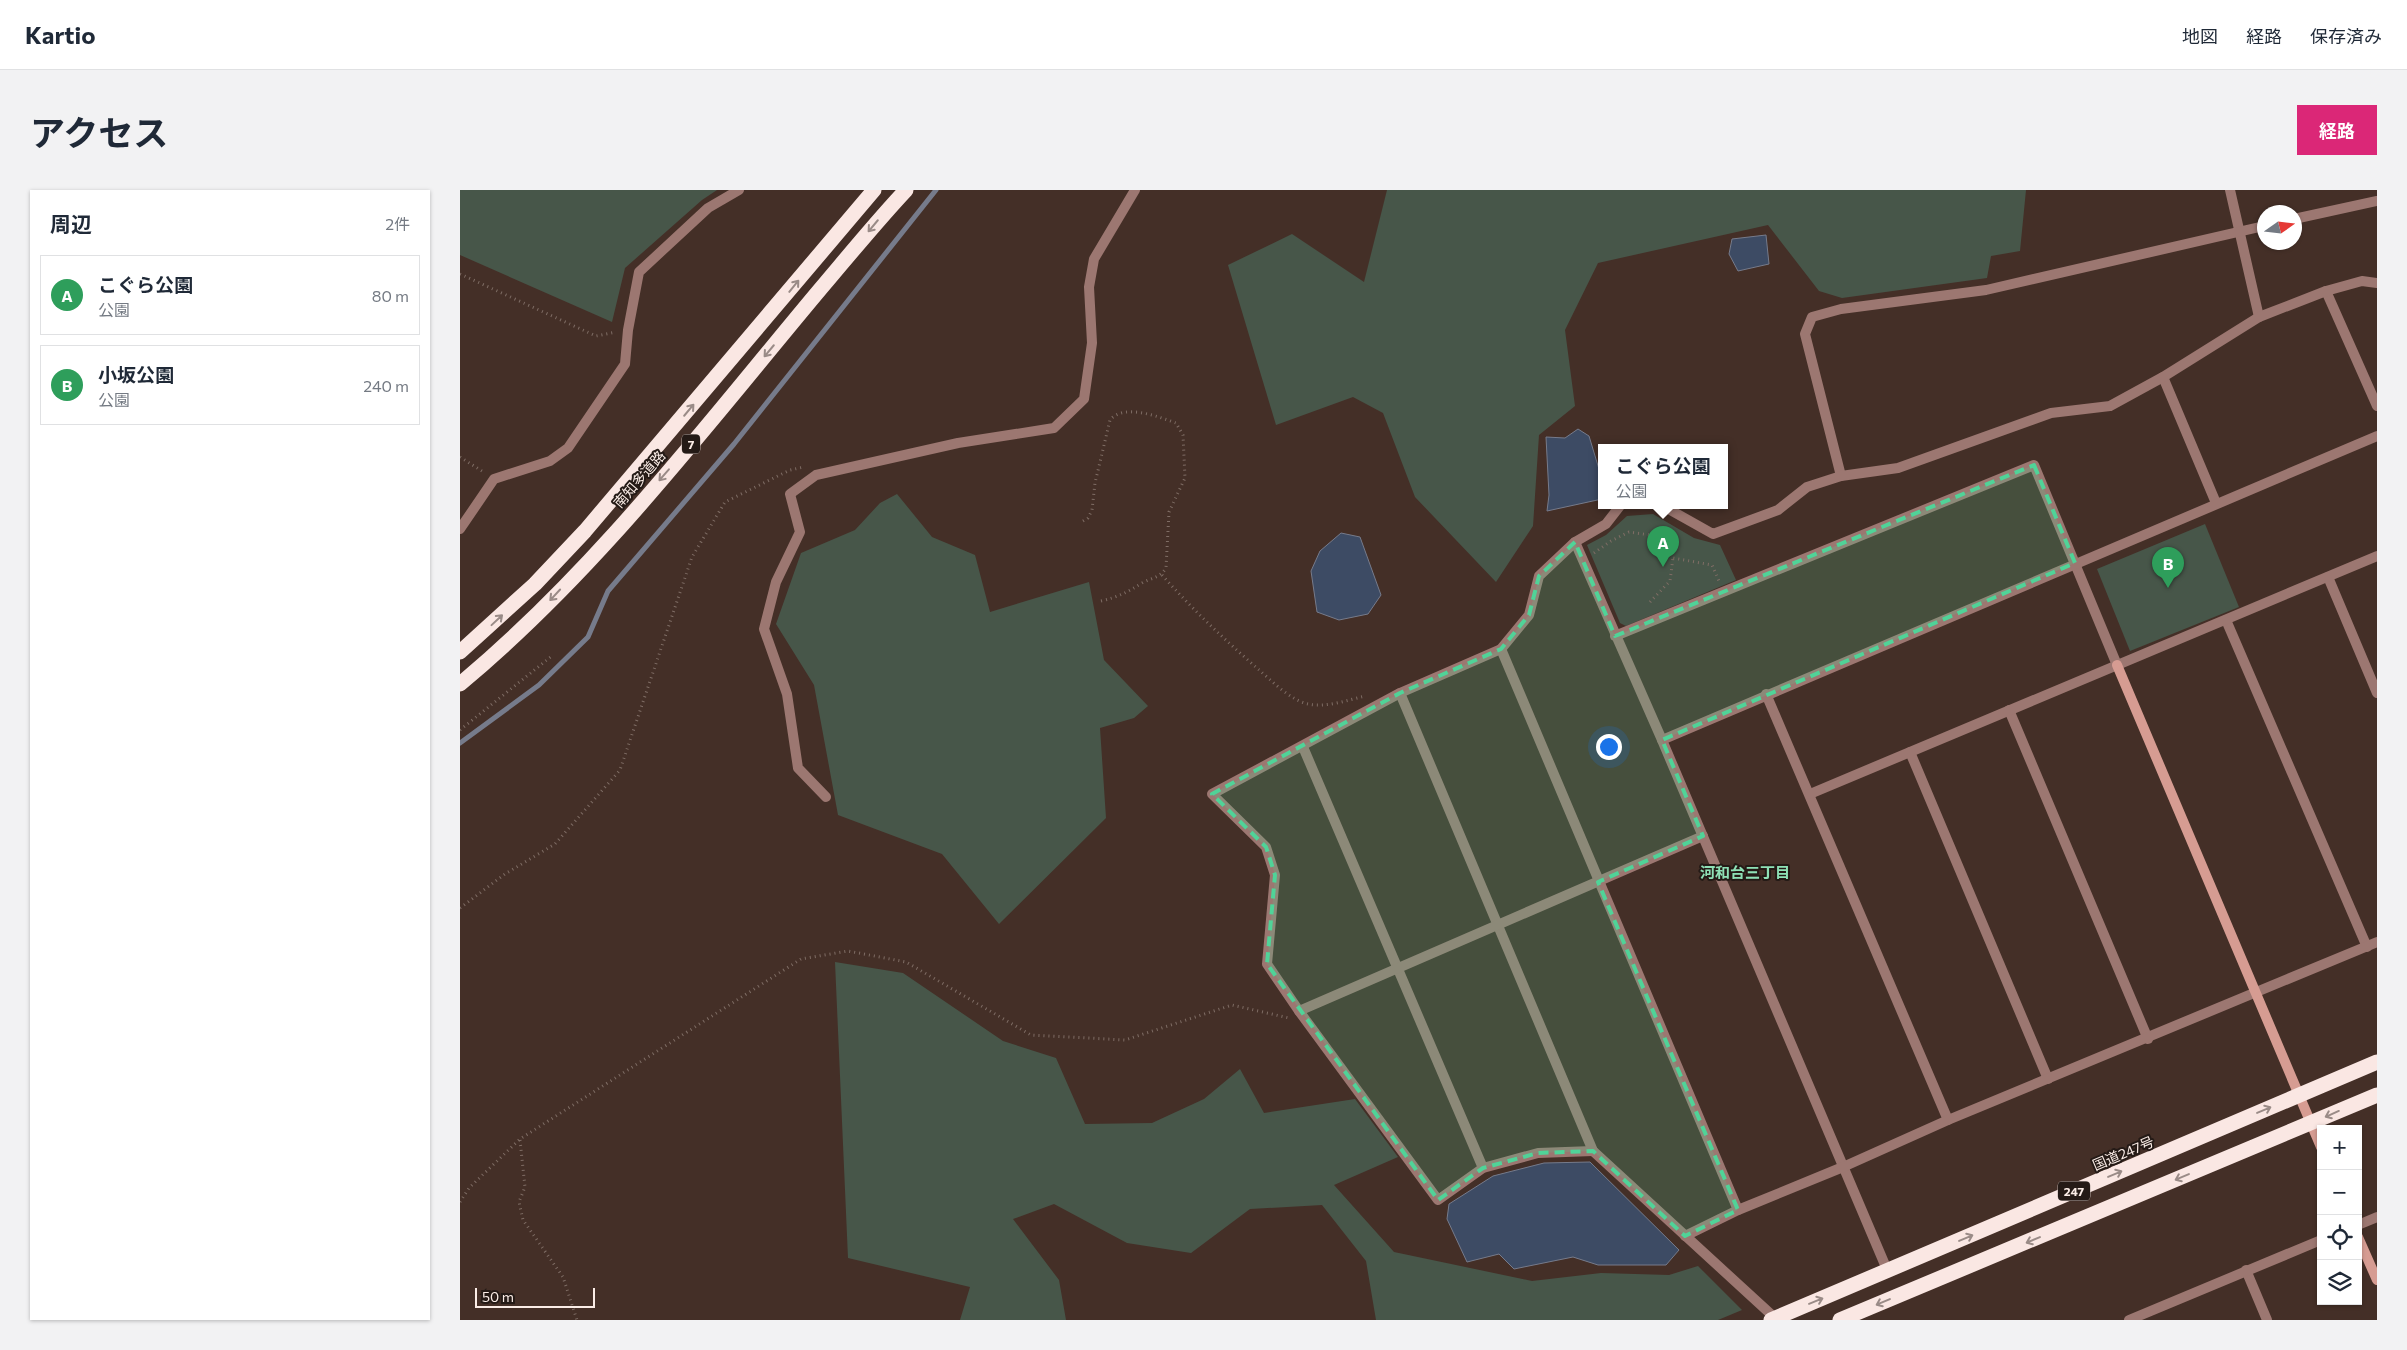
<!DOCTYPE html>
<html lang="ja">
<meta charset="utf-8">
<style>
body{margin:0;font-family:Commissioner,"Noto Sans JP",sans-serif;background:#f2f2f3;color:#1f2937}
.controls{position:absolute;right:15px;bottom:15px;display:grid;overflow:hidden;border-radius:0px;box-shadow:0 1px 4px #0004}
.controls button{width:45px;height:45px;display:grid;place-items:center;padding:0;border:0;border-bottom:1px solid #e0e1e3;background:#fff;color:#1f2937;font:25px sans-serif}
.compass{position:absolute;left:1797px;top:15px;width:45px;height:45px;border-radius:50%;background:#fff;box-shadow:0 1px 4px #0004;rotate:76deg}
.scale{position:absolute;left:15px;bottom:12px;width:120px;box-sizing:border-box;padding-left:5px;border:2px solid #faece6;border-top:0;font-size:14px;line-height:18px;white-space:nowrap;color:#faece6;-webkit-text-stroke:4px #241a16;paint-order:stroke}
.you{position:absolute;left:1148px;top:556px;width:18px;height:18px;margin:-12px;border:4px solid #fff;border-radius:50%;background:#1a73e8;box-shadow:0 0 0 8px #1a73e833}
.badge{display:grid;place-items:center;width:32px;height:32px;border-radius:50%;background:#db2777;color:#fff;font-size:16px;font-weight:700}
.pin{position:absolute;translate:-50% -41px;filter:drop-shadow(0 1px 2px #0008)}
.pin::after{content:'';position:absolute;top:26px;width:18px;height:15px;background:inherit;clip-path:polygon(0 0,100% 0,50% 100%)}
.popup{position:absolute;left:1138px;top:254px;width:130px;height:65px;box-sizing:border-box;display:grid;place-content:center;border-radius:0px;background:#fff;filter:drop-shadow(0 1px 4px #0005);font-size:16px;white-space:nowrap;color:#747a83}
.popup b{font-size:19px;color:#1f2937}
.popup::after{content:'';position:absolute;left:50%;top:100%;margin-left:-10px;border:10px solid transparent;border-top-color:#fff}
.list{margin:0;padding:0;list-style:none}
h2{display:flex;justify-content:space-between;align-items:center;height:65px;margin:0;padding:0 20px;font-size:21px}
h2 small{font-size:16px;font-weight:400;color:#747a83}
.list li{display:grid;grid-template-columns:32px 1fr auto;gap:15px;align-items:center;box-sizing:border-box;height:80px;margin:0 10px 10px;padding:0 10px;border:1px solid #e0e1e3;border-radius:0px}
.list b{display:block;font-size:19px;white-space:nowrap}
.list p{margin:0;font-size:16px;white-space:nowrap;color:#747a83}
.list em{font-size:16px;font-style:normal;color:#747a83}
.icon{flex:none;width:28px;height:28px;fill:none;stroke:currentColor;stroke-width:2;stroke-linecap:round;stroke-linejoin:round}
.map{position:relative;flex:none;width:1917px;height:1130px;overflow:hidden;border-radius:0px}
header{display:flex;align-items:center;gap:30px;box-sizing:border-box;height:70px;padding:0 25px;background:#fff;border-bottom:1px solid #e0e1e3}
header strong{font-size:24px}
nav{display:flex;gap:28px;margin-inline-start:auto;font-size:18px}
.intro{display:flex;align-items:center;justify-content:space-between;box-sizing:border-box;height:120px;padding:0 30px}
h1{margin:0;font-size:35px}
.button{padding:12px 22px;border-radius:0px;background:#db2777;color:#fff;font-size:18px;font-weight:700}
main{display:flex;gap:30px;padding:0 30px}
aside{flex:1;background:#fff;border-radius:0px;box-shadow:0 1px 4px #0004}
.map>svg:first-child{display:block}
</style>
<header>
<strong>Kartio</strong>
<nav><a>地図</a><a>経路</a><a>保存済み</a></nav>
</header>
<div class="intro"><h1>アクセス</h1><a class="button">経路</a></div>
<main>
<aside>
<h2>周辺<small>2件</small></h2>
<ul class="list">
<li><span class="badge" style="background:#2e9e5b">A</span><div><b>こぐら公園</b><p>公園</p></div><em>80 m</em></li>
<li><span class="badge" style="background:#2e9e5b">B</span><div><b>小坂公園</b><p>公園</p></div><em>240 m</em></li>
</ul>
</aside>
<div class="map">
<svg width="1917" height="1130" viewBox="0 0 1917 1130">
<rect width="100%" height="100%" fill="#442f27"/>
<g fill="#475649">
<path d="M0,0h257l-15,10 -77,68 -13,54 -152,-67z"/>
<path d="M927,0h639l-6,61 -29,5 -4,22 -145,20 -23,-7 -51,-66 -170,38 -33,67 10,76 -36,29 -6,91 -37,56 -81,-85 -32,-84 -30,-16 -77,28 -48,-160 64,-31 72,48z"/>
<path d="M437,304l35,43 43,18 15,57 99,-30 15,78 44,46 -14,12 -34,10 6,90 -107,106 -57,-70 -104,-39 -24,-130 -38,-61 25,-71 54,-23 25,-27z"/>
<path d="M1193,324l41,24 26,7 16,35 -110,46 -6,-3 -33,-78 19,-10 21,-19z"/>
<path d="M1745,334l34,83 -109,44 -33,-82z"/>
<path d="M375,772l68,11 100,68 53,17 29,66 67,-1 52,-24 36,-30 24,44 91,-14 43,58 -64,28 60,67 138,29 69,-8 68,2 29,-9 44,44 -24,10h-342l-10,-59 -44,-56 -72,4 -59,44 -64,-10 -73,-39 -41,15 46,61 7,40h-106l10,-33 -122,-29z"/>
</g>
<g fill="#3d4b64" stroke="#767b8b">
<path d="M1306,45l3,29 -31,7 -9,-17 3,-15z"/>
<path d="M1118,239l11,7 13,43v20l-55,12 2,-16 -3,-58 19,1z"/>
<path d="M881,343l19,4 21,58 -13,19 -29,6 -22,-8 -6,-41 9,-20z"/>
<path d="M1130,972l89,88 -13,15h-68l-25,-8 -59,12 -15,-15 -32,8 -20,-43 2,-15 44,-28 51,-13z"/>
</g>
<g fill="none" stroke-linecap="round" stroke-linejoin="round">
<path stroke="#767b8b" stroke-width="5" d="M0,553l79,-58 49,-48 20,-46 126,-147 202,-254"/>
<g stroke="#7f6d65" stroke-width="3" stroke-dasharray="1 4" stroke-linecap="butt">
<path d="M0,84l136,62 20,-4"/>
<path d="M0,267l25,16"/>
<path d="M623,331l5,-3 4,-8 3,-27 15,-63c14,-17 49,-3 66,3l7,12 2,43 -16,34 -3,56c-6,10 -15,10 -24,15 -14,9 -24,14 -41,18"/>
<path d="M1134,363l17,-12 18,-9 21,3 23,23 39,7 7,16"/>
<path d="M702,385c30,34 62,64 96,94 14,12 32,31 50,35 18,4 40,-4 57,-8"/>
<path d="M1190,412l20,-21 3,-23"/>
<path d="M0,540l93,-75"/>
<path d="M0,718l45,-34 50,-30 65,-74 72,-213 33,-55 65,-32 14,-3"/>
<path d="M60,950l5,47 -6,15 4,18 40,57 14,43"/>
<path d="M0,1012l9,-14 51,-49 281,-180 47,-8 58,11 125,73 94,5 107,-35 57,13"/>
</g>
<g stroke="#9c7771" stroke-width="10">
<path d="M1770,0l29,127"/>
<path d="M1834,29l83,-18"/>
<path d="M1866,101l51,115"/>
<path d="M1703,187l53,126"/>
<path d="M1381,286l-36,-142 7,-17 29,-8 145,-19 278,-64"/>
<path d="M1203,316l50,28 65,-24 29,-23 34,-11 57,-8 153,-55 59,-7 53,-29 96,-60 67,-26 36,-10 15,2"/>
<path d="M0,339l34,-50 56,-18 18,-13 57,-84 3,-34 11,-58 69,-64 31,-18"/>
<path d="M1115,352l87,198 226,532"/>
<path d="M1868,387l49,116"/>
<path d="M1766,430l141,327"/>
<path d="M1155,446l419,-171 83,200"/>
<path d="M1041,459l237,561"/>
<path d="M940,503l193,458 182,167"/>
<path d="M1306,504l182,426"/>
<path d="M1549,520l139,329"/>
<path d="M1202,550l715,-304"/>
<path d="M843,557l180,421"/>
<path d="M1450,562l138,327"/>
<path d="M1350,604l567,-238"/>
<path d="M366,607l-28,-29 -11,-74 -23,-65 12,-47 24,-50 -10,-38 26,-19 142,-32 96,-15 30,-29 8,-56 -3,-56 5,-28 41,-69"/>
<path d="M839,821l404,-175"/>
<path d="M1133,961l-55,2 -55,15 -45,32 -139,-189 -32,-47 8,-89 -9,-28 -54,-53 188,-101 101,-44 28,-34 10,-39 36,-34 31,-18 14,-18"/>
<path d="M1898,1035l19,-8"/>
<path d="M1225,1046l53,-26 105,-43 105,-47 429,-178"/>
<path d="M1786,1080l21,50"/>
<path d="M1669,1130l192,-80"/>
</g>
<g stroke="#d69c92" stroke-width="10">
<path d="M1657,475l204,482"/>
<path d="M1898,1047l19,43"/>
</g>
<g stroke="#fae7e3" stroke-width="15">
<path d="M0,462l75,-68 50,-53 289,-341"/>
<path d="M0,494c136,-113 244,-256 357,-391 29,-34 58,-70 89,-103"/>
<path d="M1311,1130l606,-258"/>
<path d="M1380,1130l537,-225"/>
</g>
</g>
<defs><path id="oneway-shaft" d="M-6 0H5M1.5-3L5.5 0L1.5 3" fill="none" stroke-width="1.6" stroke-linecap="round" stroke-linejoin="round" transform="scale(1.25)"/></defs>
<g stroke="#9a8b87">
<use href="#oneway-shaft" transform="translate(413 36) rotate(130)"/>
<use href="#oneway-shaft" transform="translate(334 96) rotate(-51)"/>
<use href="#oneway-shaft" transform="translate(309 161) rotate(130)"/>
<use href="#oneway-shaft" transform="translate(229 220) rotate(-50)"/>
<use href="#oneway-shaft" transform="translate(204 285) rotate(131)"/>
<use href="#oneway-shaft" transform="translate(95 405) rotate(133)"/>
<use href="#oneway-shaft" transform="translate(37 430) rotate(-43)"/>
<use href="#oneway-shaft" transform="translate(1804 920) rotate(-23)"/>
<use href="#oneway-shaft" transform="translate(1872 924) rotate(156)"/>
<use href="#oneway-shaft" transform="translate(1655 984) rotate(-23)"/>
<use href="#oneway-shaft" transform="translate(1722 987) rotate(157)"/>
<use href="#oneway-shaft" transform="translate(1506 1048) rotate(-23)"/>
<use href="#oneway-shaft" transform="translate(1573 1050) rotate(157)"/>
<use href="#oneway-shaft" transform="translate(1356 1111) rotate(-22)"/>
<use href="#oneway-shaft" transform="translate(1423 1112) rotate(157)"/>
</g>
<path fill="#50d398" fill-opacity="0.2" stroke="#50d398" stroke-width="4" stroke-dasharray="10 6" stroke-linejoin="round" d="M1574,275l41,98 -413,177 41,96 -105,46 140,328 -53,26 -92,-85 -55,2 -55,15 -45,32 -171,-236 8,-89 -9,-28 -54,-53 188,-101 101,-44 28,-34 10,-39 36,-34 40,94z"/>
<g text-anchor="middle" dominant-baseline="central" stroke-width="4" stroke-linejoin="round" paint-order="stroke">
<g fill="#241a16" stroke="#baada8" stroke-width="1">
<rect x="222" y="244.5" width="18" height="19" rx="4"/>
<rect x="1598" y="991.5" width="32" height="19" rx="4"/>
</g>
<g font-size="12" font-weight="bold" fill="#faece6">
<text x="231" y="254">7</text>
<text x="1614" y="1001">247</text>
</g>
<g font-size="14" fill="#faece6" stroke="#241a16">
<text transform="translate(179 289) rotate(-49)">南知多道路</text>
<text transform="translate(1663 963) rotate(-23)">国道247号</text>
</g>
<g font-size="15" font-weight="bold" fill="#8fe1b6" stroke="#241a16">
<text x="1285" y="682">河和台三丁目</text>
</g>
</g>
</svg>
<div class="controls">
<button>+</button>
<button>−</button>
<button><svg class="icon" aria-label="locate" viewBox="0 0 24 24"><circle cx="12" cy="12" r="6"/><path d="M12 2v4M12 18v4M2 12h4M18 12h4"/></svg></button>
<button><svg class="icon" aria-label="layers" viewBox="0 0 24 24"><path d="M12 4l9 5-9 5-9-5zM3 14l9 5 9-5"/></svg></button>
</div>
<svg class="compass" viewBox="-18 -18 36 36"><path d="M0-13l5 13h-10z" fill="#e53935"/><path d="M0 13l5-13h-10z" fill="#747a83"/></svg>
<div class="scale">50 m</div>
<div class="you"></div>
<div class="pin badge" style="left:1203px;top:377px;background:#2e9e5b">A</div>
<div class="popup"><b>こぐら公園</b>公園</div>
<div class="pin badge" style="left:1708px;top:398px;background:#2e9e5b">B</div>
</div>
</main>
